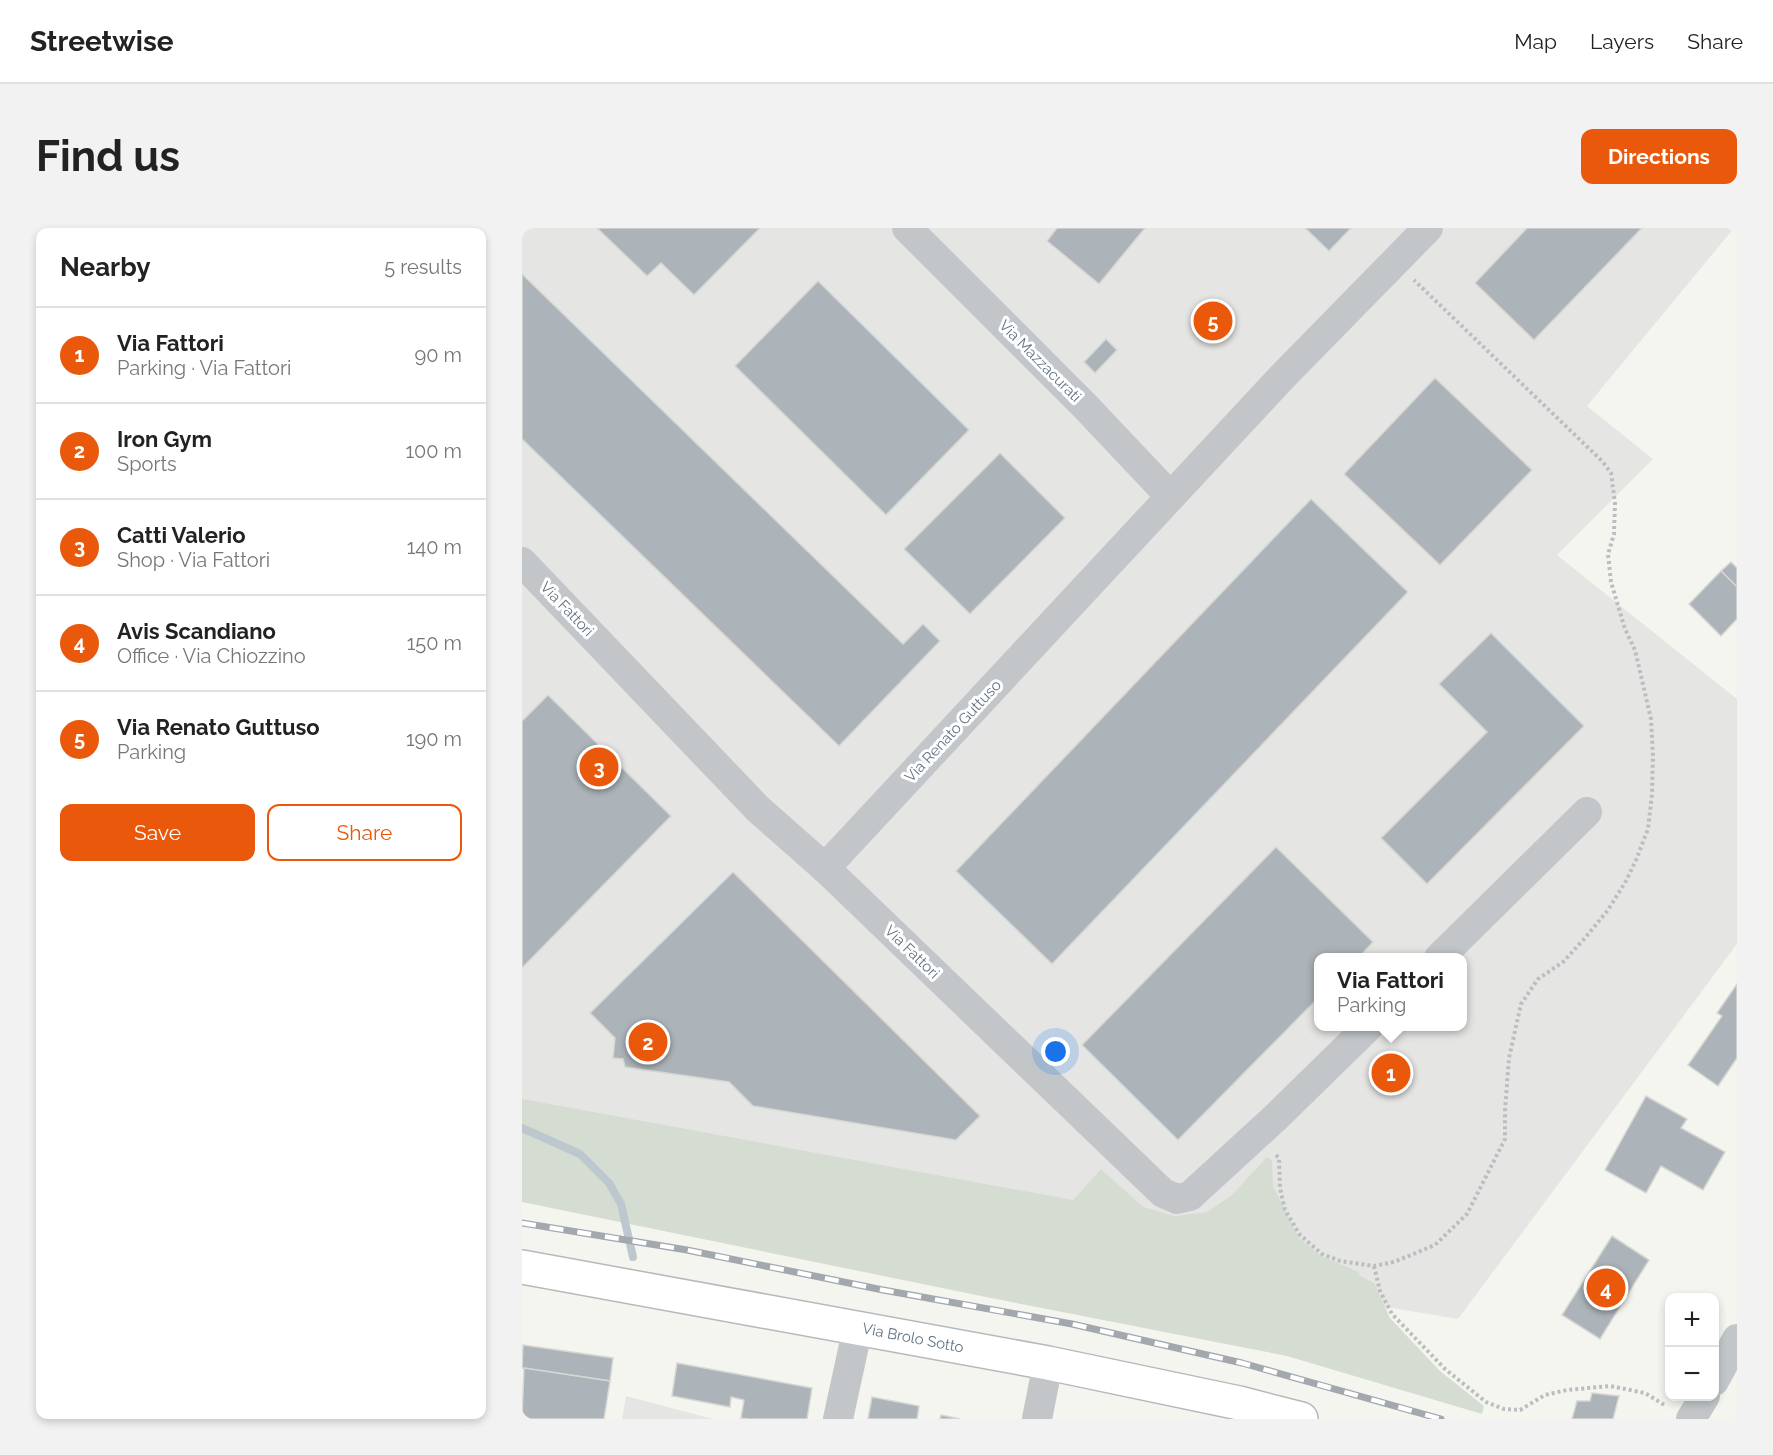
<!DOCTYPE html>
<meta charset="utf-8">
<style>
body{margin:0;font-family:Raleway,sans-serif;background:#f2f2f2;color:#222}
.controls{position:absolute;right:18px;bottom:18px;display:grid;overflow:hidden;border-radius:12px;box-shadow:0 3px 9px #0003}
.controls button{width:54px;height:54px;display:grid;place-items:center;padding:0;border:0;border-bottom:2px solid #e0e0e0;background:#fff;color:#222;font:30px sans-serif}
.you{position:absolute;left:534px;top:824px;width:21px;height:21px;margin:-15px;border:4px solid #fff;border-radius:50%;background:#1a73e8;box-shadow:0 0 0 9px #1a73e833}
.badge{display:grid;place-items:center;width:39px;height:39px;border-radius:50%;background:#ea580c;color:#fff;font-size:20px;font-weight:700}
.pin{position:absolute;translate:-50% -50%;border:3px solid #fff;box-shadow:0 2px 6px #0006}
.popup{position:absolute;left:792px;top:725px;width:153px;height:78px;box-sizing:border-box;display:grid;place-content:center;border-radius:12px;background:#fff;filter:drop-shadow(0 2px 4px #0005);font-size:20px;white-space:nowrap;color:#767676}
.popup b{font-size:22px;color:#222}
.popup::after{content:'';position:absolute;left:50%;top:100%;margin-left:-12px;border:12px solid transparent;border-top-color:#fff}
.list{margin:0;padding:0;list-style:none}
h2{display:flex;justify-content:space-between;align-items:center;height:78px;margin:0;padding:0 24px;font-size:26px}
h2 small{font-size:20px;font-weight:400;color:#767676}
.list li{display:grid;grid-template-columns:39px 1fr auto;gap:18px;align-items:center;box-sizing:border-box;height:96px;padding:0 24px;border-top:2px solid #e0e0e0}
.list b{display:block;font-size:22px;white-space:nowrap}
.list p{margin:0;font-size:20px;white-space:nowrap;color:#767676}
.list em{font-size:20px;font-style:normal;color:#767676}
.actions{display:flex;gap:12px;padding:18px 24px}
.actions a{flex:1;padding:14px 0;border:2px solid #ea580c;border-radius:12px;text-align:center;font-size:21px;color:#ea580c}
.actions .main{background:#ea580c;color:#fff}
.map{position:relative;flex:none;width:1215px;height:1191px;overflow:hidden;border-radius:12px}
header{display:flex;align-items:center;gap:36px;box-sizing:border-box;height:84px;padding:0 30px;background:#fff;border-bottom:2px solid #e0e0e0}
header strong{font-size:28px}
nav{display:flex;gap:33px;margin-inline-start:auto;font-size:21px}
.intro{display:flex;align-items:center;justify-content:space-between;box-sizing:border-box;height:144px;padding:0 36px}
h1{margin:0;font-size:42px}
.button{padding:15px 27px;border-radius:12px;background:#ea580c;color:#fff;font-size:21px;font-weight:700}
main{display:flex;gap:36px;padding:0 36px}
aside{flex:1;background:#fff;border-radius:12px;box-shadow:0 3px 9px #0003}
.map>svg:first-child{display:block}
</style>
<header>
<strong>Streetwise</strong>
<nav><a>Map</a><a>Layers</a><a>Share</a></nav>
</header>
<div class="intro"><h1>Find us</h1><a class="button">Directions</a></div>
<main>
<aside>
<h2>Nearby<small>5 results</small></h2>
<ul class="list">
<li><span class="badge">1</span><div><b>Via Fattori</b><p>Parking · Via Fattori</p></div><em>90 m</em></li>
<li><span class="badge">2</span><div><b>Iron Gym</b><p>Sports</p></div><em>100 m</em></li>
<li><span class="badge">3</span><div><b>Catti Valerio</b><p>Shop · Via Fattori</p></div><em>140 m</em></li>
<li><span class="badge">4</span><div><b>Avis Scandiano</b><p>Office · Via Chiozzino</p></div><em>150 m</em></li>
<li><span class="badge">5</span><div><b>Via Renato Guttuso</b><p>Parking</p></div><em>190 m</em></li>
</ul>
<div class="actions"><a class="main">Save</a><a>Share</a></div>
</aside>
<div class="map">
<svg width="1215" height="1191" viewBox="0 0 1215 1191">
<rect width="100%" height="100%" fill="#f5f5f0"/>
<g fill="#e5e6e4" fill-rule="evenodd">
<path d="M0,0h1212l-147,178 66,53 -96,96 180,144v245l-279,375 -936,-155zM797,730h144v68h-144z"/>
<path d="M104,1168l87,23h-91z"/>
</g>
<path fill="#d5dcd1" d="M0,871l551,101 28,-31 42,38 32,9 32,-4 24,-16 36,-39 5,4 1,25 26,52 22,18 38,16 1,4 14,7 16,35 50,53 44,35 -2,8 -195,-58 -301,-59 -464,-95z"/>
<g fill="none" stroke-linecap="round" stroke-linejoin="round">
<path stroke="#bcc8cd" stroke-width="8" d="M0,900l58,26 29,29 12,21 12,53"/>
</g>
<g fill="#acb4b9" stroke="#d6d6d3" stroke-width="1.5">
<path d="M75,0h163l-66,67 -33,-32 -14,13z"/>
<path d="M535,0h88l-46,56 -52,-43z"/>
<path d="M783,0h46l-22,23z"/>
<path d="M1005,0h115l-108,112 -59,-57z"/>
<path d="M0,46l381,370 20,-20 17,17 -101,105 -317,-307z"/>
<path d="M296,53l151,149 -83,85 -151,-149z"/>
<path d="M584,111l11,11 -22,23 -11,-11z"/>
<path d="M913,150l97,92 -92,95 -96,-91z"/>
<path d="M478,225l65,65 -95,96 -66,-65z"/>
<path d="M789,271l97,93 -356,372 -96,-93z"/>
<path d="M1209,334l6,6v19l-16,-16z"/>
<path d="M1199,343l16,16v32l-16,17 -32,-32z"/>
<path d="M969,405l93,93 -157,158 -46,-46 106,-106 -48,-48z"/>
<path d="M26,467l123,121 -149,152v-247z"/>
<path d="M754,619l97,95 -15,16h-39v39l-141,143 -96,-95z"/>
<path d="M211,644l247,244 -24,24 -203,-34 -24,-24 -104,-15 -2,-8 -10,-1 2,-20 -25,-25z"/>
<path d="M1215,756v74l-19,28 -30,-21 34,-49 -5,-3z"/>
<path d="M1124,868l41,23 -6,9 44,24 -22,38 -42,-24 -15,27 -41,-23z"/>
<path d="M1090,1008l37,24 -49,79 -38,-24z"/>
<path d="M1,1117l90,13 -3,23 -88,-13z"/>
<path d="M155,1135l135,25 -5,31h-58l-8,-1 3,-18 -13,-3 -1,10 -58,-11z"/>
<path d="M2,1140l86,13 -6,38h-82z"/>
<path d="M1070,1165l27,3 -6,23h-41l5,-18h13z"/>
<path d="M350,1169l47,9 -2,13h-49z"/>
<path d="M419,1187l19,4h-20z"/>
</g>
<g fill="none" stroke-linecap="round" stroke-linejoin="round">
<g stroke="#b5b9bd" stroke-width="36">
<path id="major" d="M0,1039l526,96 191,40 62,16"/>
</g>
<g stroke="#bbbec0" stroke-width="4" stroke-dasharray="3 3" stroke-linecap="butt">
<path d="M754,927l3,3 1,30 5,22 15,25 22,19 18,7 34,5 20,-4 41,-17 32,-31 38,-75v-28l4,-53 12,-54 17,-25 25,-17 22,-24 23,-28 18,-29 10,-21 12,-31 4,-35 1,-38 -2,-37 -16,-69 -10,-21 -14,-47 -3,-28 6,-20 1,-31 -4,-30 -9,-12 -188,-181"/>
<path d="M852,1038l6,25 12,23 53,55 41,33 18,7 16,1 25,-15 22,-5 43,-4 35,7 21,13"/>
</g>
<g stroke="#c2c6c9" stroke-width="30">
<path d="M385,0l177,177 86,91"/>
<path d="M0,334l236,247 67,59 338,325 14,6 13,-3 85,-78 94,-92"/>
<path d="M303,640l457,-491 146,-149"/>
<path d="M917,730l148,-146"/>
<path d="M1192,1153l23,-42"/>
<path d="M316,1191l20,-92"/>
<path d="M515,1191l11,-56"/>
<path d="M1169,1191l14,-23"/>
</g>
<use href="#major" stroke="#fff" stroke-width="33"/>
<g stroke="#a2a8ae" stroke-width="7">
<path id="rail" d="M0,995l165,27 196,40 189,34 170,39 199,56"/>
</g>
<use href="#rail" stroke="#fff" stroke-width="4.5" stroke-dasharray="14" stroke-linecap="butt"/>
</g>
<g text-anchor="middle" dominant-baseline="central" stroke-width="6" stroke-linejoin="round" paint-order="stroke">
<g font-size="15" fill="#617484" stroke="#fff">
<text transform="translate(518 133) rotate(45)">Via Mazzacurati</text>
<text transform="translate(45 381) rotate(46)">Via Fattori</text>
<text transform="translate(431 503) rotate(-47)">Via Renato Guttuso</text>
<text transform="translate(390 724) rotate(44)">Via Fattori</text>
<text transform="translate(391 1110) rotate(11)">Via Brolo Sotto</text>
</g>
</g>
</svg>
<div class="controls">
<button>+</button>
<button>−</button>
</div>
<div class="you"></div>
<div class="pin badge" style="left:869px;top:845px">1</div>
<div class="popup"><b>Via Fattori</b>Parking</div>
<div class="pin badge" style="left:126px;top:814px">2</div>
<div class="pin badge" style="left:77px;top:539px">3</div>
<div class="pin badge" style="left:1084px;top:1060px">4</div>
<div class="pin badge" style="left:691px;top:93px">5</div>
</div>
</main>
